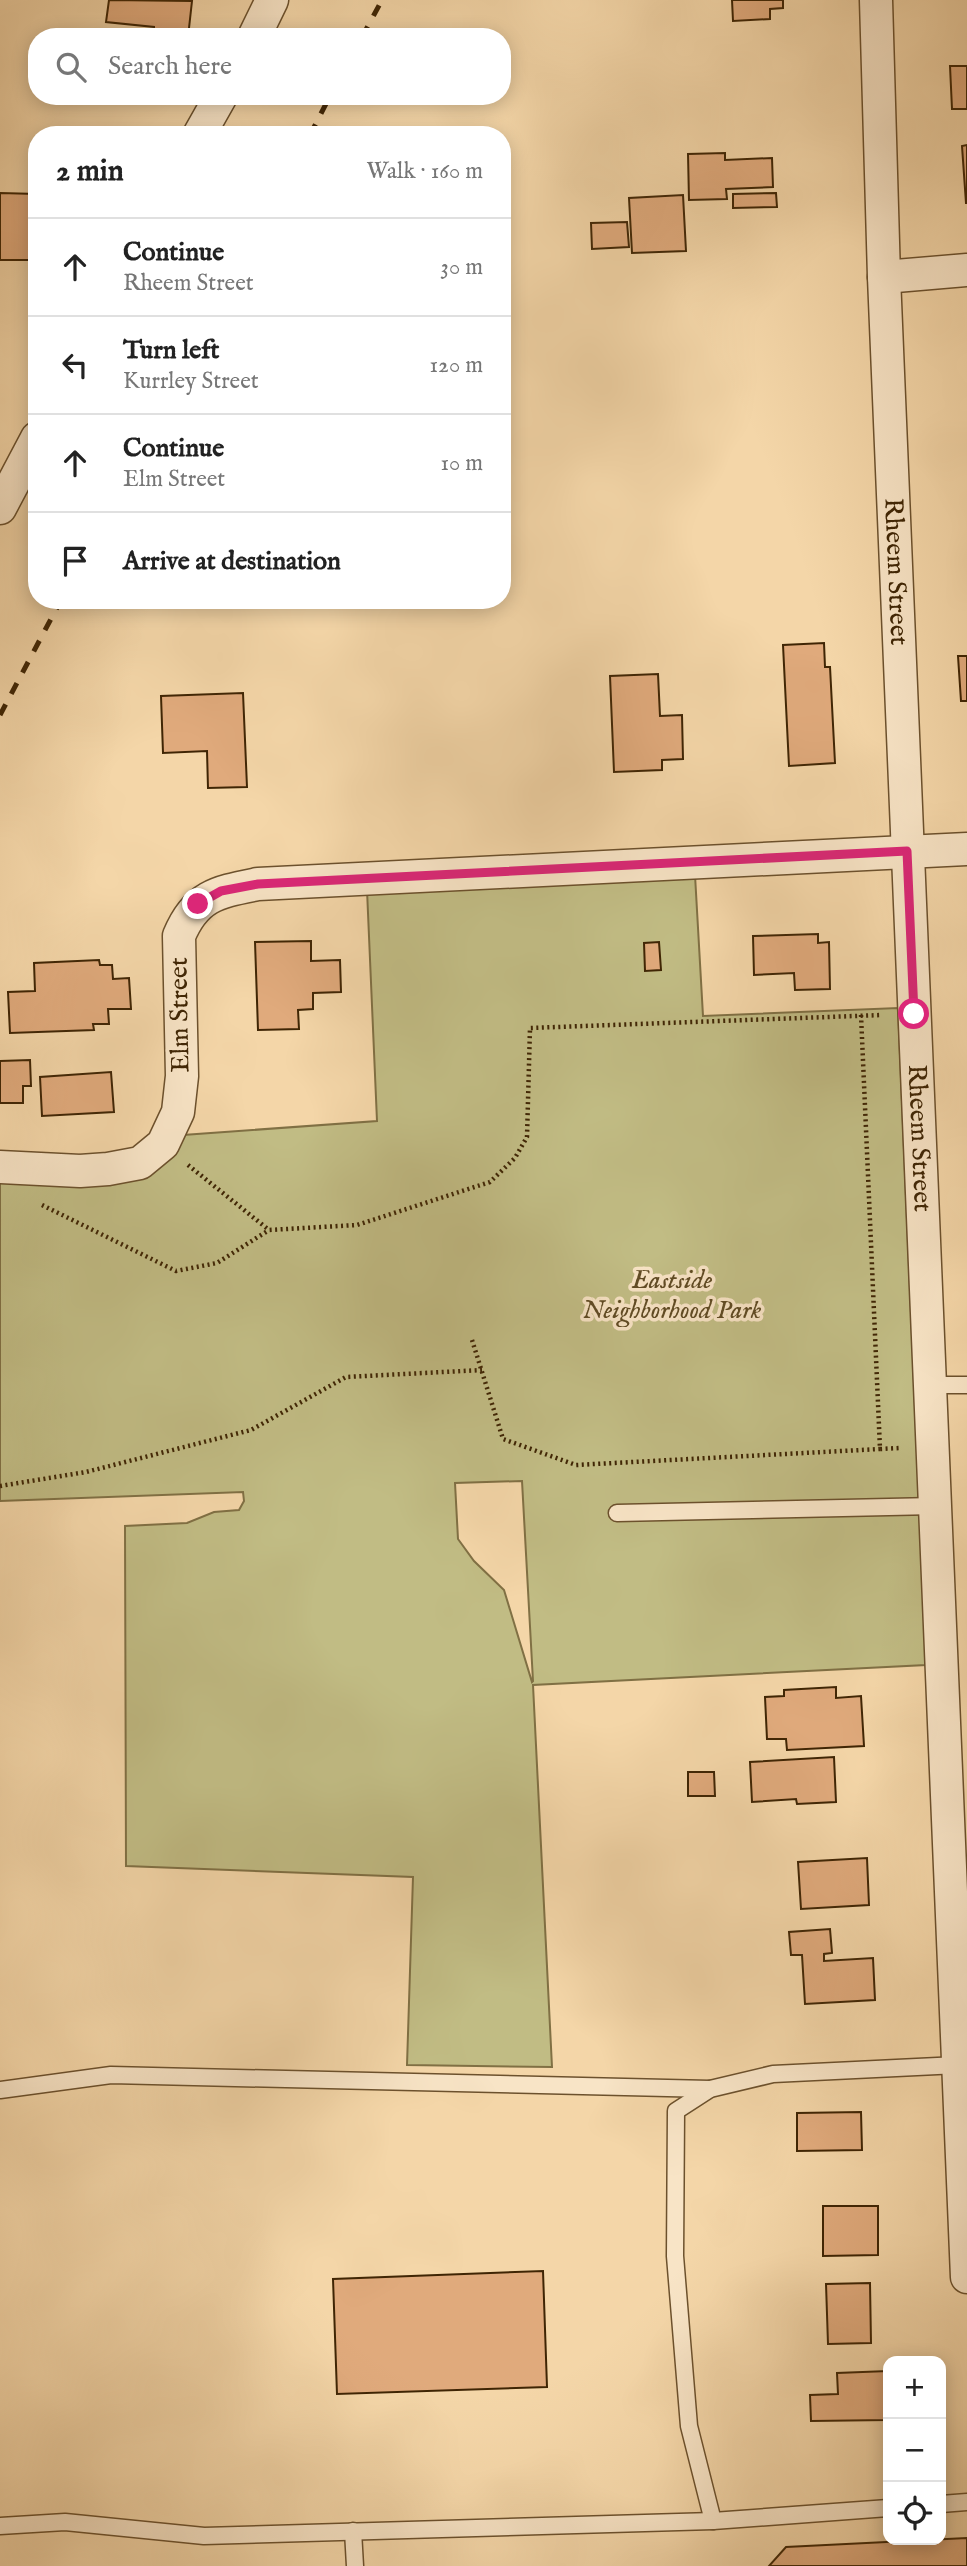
<!DOCTYPE html>
<meta charset="utf-8">
<style>
body{margin:0;font-family:"IM FELL English",serif;background:#f6f6f6;color:#222}
.controls{position:absolute;right:21px;bottom:21px;display:grid;overflow:hidden;border-radius:14px;box-shadow:0 4px 18px #0003}
.controls button{width:63px;height:63px;display:grid;place-items:center;padding:0;border:0;border-bottom:2px solid #e0e0e0;background:#fff;color:#222;font:35px sans-serif}
.stop{position:absolute;width:21px;height:21px;margin:-16px;border:5px solid #db2777;border-radius:50%;background:#fff}
.stop.end{background:#db2777;border-color:#fff;box-shadow:0 2px 7px #0008}
.list{margin:0;padding:0;list-style:none}
h2{display:flex;justify-content:space-between;align-items:center;height:91px;margin:0;padding:0 28px;font-size:30px}
h2 small{font-size:23px;font-weight:400;color:#767676}
.list li{display:grid;grid-template-columns:46px 1fr auto;gap:21px;align-items:center;box-sizing:border-box;height:98px;padding:0 28px;border-top:2px solid #e0e0e0}
.list b{display:block;font-size:26px;white-space:nowrap}
.list p{margin:0;font-size:23px;white-space:nowrap;color:#767676}
.list em{font-size:23px;font-style:normal;color:#767676}
.icon{flex:none;width:38px;height:38px;fill:none;stroke:currentColor;stroke-width:2;stroke-linecap:round;stroke-linejoin:round}
.map{position:relative;flex:none;width:967px;height:2566px;overflow:hidden}
.search{position:absolute;background:#fff;box-shadow:0 4px 18px #0003;left:28px;top:28px;width:483px;height:77px;display:flex;align-items:center;gap:18px;box-sizing:border-box;padding:0 24px;border-radius:28px;color:#767676;font-size:26px}
.panel{position:absolute;background:#fff;box-shadow:0 4px 18px #0003;left:28px;top:126px;width:483px;height:483px;border-radius:28px}
.map>svg:first-child{display:block}
</style>
<div class="map">
<svg width="967" height="2566" viewBox="0 0 967 2566">
<rect width="100%" height="100%" fill="#f4d6a8"/>
<filter id="stains"><feTurbulence type="fractalNoise" baseFrequency=".00286" numOctaves="4"/><feColorMatrix values="0 0 0 0 .2 0 0 0 0 .09 0 0 0 0 .02 0 0 0 .5 -.17"/></filter>
<radialGradient id="worn" r=".72"><stop offset=".6" stop-color="#630" stop-opacity="0"/><stop offset="1" stop-color="#630" stop-opacity=".3"/></radialGradient>
<path fill="#c1bc84" stroke="#807044" stroke-width="2" fill-rule="evenodd" d="M695,875l8,141 195,-8 28,657 -393,20 19,382 -145,-2 6,-188 -287,-11 -1,-340 62,-3 27,-11 25,-2 5,-9 -1,-9 -243,9v-320l94,5 30,-7 59,-44 194,-14 -10,-231zM522,1481l11,200 -1,1 -28,-92 -30,-29 -16,-22 -3,-56z"/>
<g fill="#e0aa7c" stroke="#3f2504" stroke-width="2">
<path d="M109,0l83,1 -4,36h-34v-10l-48,-5z"/>
<path d="M732,0h51v8l-13,1v10l-37,2z"/>
<path d="M950,66h17v43h-15z"/>
<path d="M967,145v58h-1l-4,-57z"/>
<path d="M725,153v7l47,-2 1,29 -47,2 1,10 -38,1 -1,-46z"/>
<path d="M0,193l37,1v66h-37z"/>
<path d="M776,193l1,14 -44,1v-14z"/>
<path d="M683,195l3,56 -54,2 -3,-55z"/>
<path d="M627,222l2,25 -37,2 -1,-26z"/>
<path d="M824,643l1,24h5l5,96 -46,3 -6,-121z"/>
<path d="M958,656h9v45h-6z"/>
<path d="M658,674l2,42 22,-1 1,44 -21,1v10l-48,2 -4,-96z"/>
<path d="M243,693l4,94 -39,1 -1,-37 -44,2 -2,-57z"/>
<path d="M818,934v9l11,-1 1,47 -35,1 -1,-17 -40,2 -1,-39z"/>
<path d="M311,941v20l29,-1 1,32 -28,1v16l-15,1 1,19 -41,1 -3,-88z"/>
<path d="M659,942l2,28 -16,1 -1,-28z"/>
<path d="M99,960l1,5h12l1,14 16,-1 2,31h-23l1,15h-16l1,6 -84,3 -2,-41 27,-1 -1,-28z"/>
<path d="M30,1060l1,26h-8v17h-23v-42z"/>
<path d="M111,1072l3,40 -72,4 -2,-39z"/>
<path d="M836,1687v11l25,-2 3,50 -77,4 -1,-11h-19l-2,-42 19,-1v-6z"/>
<path d="M834,1757l2,45 -39,2 -1,-5 -44,3 -2,-40z"/>
<path d="M688,1772h26l1,24h-27z"/>
<path d="M867,1858l2,47 -68,4 -3,-47z"/>
<path d="M830,1929l2,24 -8,1v7l49,-3 2,42 -70,4 -3,-49h-11l-2,-23z"/>
<path d="M861,2112l1,38 -65,1v-38z"/>
<path d="M823,2206h55v49l-55,1z"/>
<path d="M543,2271l4,116 -210,7 -4,-115z"/>
<path d="M870,2283l1,60 -43,1 -2,-60z"/>
<path d="M888,2371v49l-77,1 -1,-26 28,-1 -1,-21z"/>
<path d="M967,2538v28h-198l17,-19z"/>
</g>
<g fill="none" stroke-linecap="round" stroke-linejoin="round">
<g stroke="#6c512d" stroke-width="19">
<g id="lane">
<path d="M931,1385h36"/>
<path d="M617,1513l318,-7"/>
<path d="M0,2090l111,-15 599,14"/>
<path d="M941,2504l26,-2"/>
<path d="M713,2521l-24,-95 -14,-170 1,-145 34,-22 63,-15 185,-9"/>
<path d="M0,2526l65,-4 139,14 509,-15 175,-13"/>
<path d="M353,2531l2,35"/>
</g>
</g>
<g stroke="#6c512d" stroke-width="35">
<g id="street">
<path id="s1" d="M876,0l8,277 83,2000"/>
<path d="M254,37l18,-37"/>
<path d="M199,135l22,-39"/>
<path d="M884,277l83,-7"/>
<path d="M0,508l37,-70"/>
<path d="M0,1167l80,4 28,-2 32,-6 23,-19 15,-32 4,-36 -3,-140c17,-41 39,-44 79,-52l709,-35"/>
</g>
</g>
<g stroke="#3f2504" stroke-width="4.5" stroke-dasharray="2 3.5" stroke-linecap="butt">
<path d="M861,1015l19,434 20,-1"/>
<path d="M188,1165l81,65 88,-5 133,-43 25,-24 12,-21 3,-109 352,-13"/>
<path d="M42,1205l134,66 41,-8 52,-33"/>
<path d="M472,1340l31,99 73,26 304,-16"/>
<path d="M0,1486l86,-14 165,-42 95,-53 136,-7"/>
</g>
<use href="#lane" stroke="#f8e4c6" stroke-width="16"/>
<use href="#street" stroke="#f8e4c6" stroke-width="32"/>
<g stroke="#3f2504" stroke-width="5" stroke-dasharray="12 12" stroke-linecap="butt">
<path d="M362,37l20,-37"/>
<path d="M310,135l20,-39"/>
<path d="M0,715l61,-115"/>
</g>
</g>
<g fill="none" stroke-linecap="round" stroke-linejoin="round">
<path stroke="#db2777" stroke-width="9" d="M198,904l23,-13 37,-7 649,-33 7,163"/>
</g>
<g text-anchor="middle" dominant-baseline="central" stroke-width="7" stroke-linejoin="round" paint-order="stroke">
<g font-size="26" fill="#3f2504" stroke="#f8e4c6">
<text stroke="none"><textPath href="#s1" startOffset="572">Rheem Street</textPath></text>
<text transform="translate(180 1015) rotate(-91)">Elm Street</text>
<text stroke="none"><textPath href="#s1" startOffset="1139">Rheem Street</textPath></text>
</g>
<g font-size="26" font-style="italic" fill="#604b24" stroke="#f8e4c6">
<text x="672" y="1280">Eastside<tspan x="672" dy="30">Neighborhood Park</tspan></text>
</g>
</g>
<rect width="100%" height="100%" filter="url(#stains)"/>
<rect width="100%" height="100%" fill="url(#worn)"/>
</svg>
<div class="controls">
<button>+</button>
<button>−</button>
<button><svg class="icon" aria-label="locate" viewBox="0 0 24 24"><circle cx="12" cy="12" r="6"/><path d="M12 2v4M12 18v4M2 12h4M18 12h4"/></svg></button>
</div>
<div class="stop" style="left:914px;top:1014px"></div>
<div class="stop end" style="left:198px;top:904px"></div>
<div class="search"><svg class="icon" aria-label="search" viewBox="0 0 24 24"><circle cx="10" cy="10" r="6"/><path d="M15 15l6 6"/></svg>Search here</div>
<section class="panel">
<h2>2 min<small>Walk · 160 m</small></h2>
<ul class="list">
<li><svg class="icon" aria-label="ahead" viewBox="0 0 24 24"><path d="M12 20V5M6 11l6-6 6 6"/></svg><div><b>Continue</b><p>Rheem Street</p></div><em>30 m</em></li>
<li><svg class="icon" aria-label="left" viewBox="0 0 24 24"><path d="M17 20v-9H6M10 6l-5 5 5 5"/></svg><div><b>Turn left</b><p>Kurrley Street</p></div><em>120 m</em></li>
<li><svg class="icon" aria-label="ahead" viewBox="0 0 24 24"><path d="M12 20V5M6 11l6-6 6 6"/></svg><div><b>Continue</b><p>Elm Street</p></div><em>10 m</em></li>
<li><svg class="icon" aria-label="arrive" viewBox="0 0 24 24"><path d="M6 21V4h12l-3 4 3 4H6"/></svg><div><b>Arrive at destination</b></div></li>
</ul>
</section>
</div>
